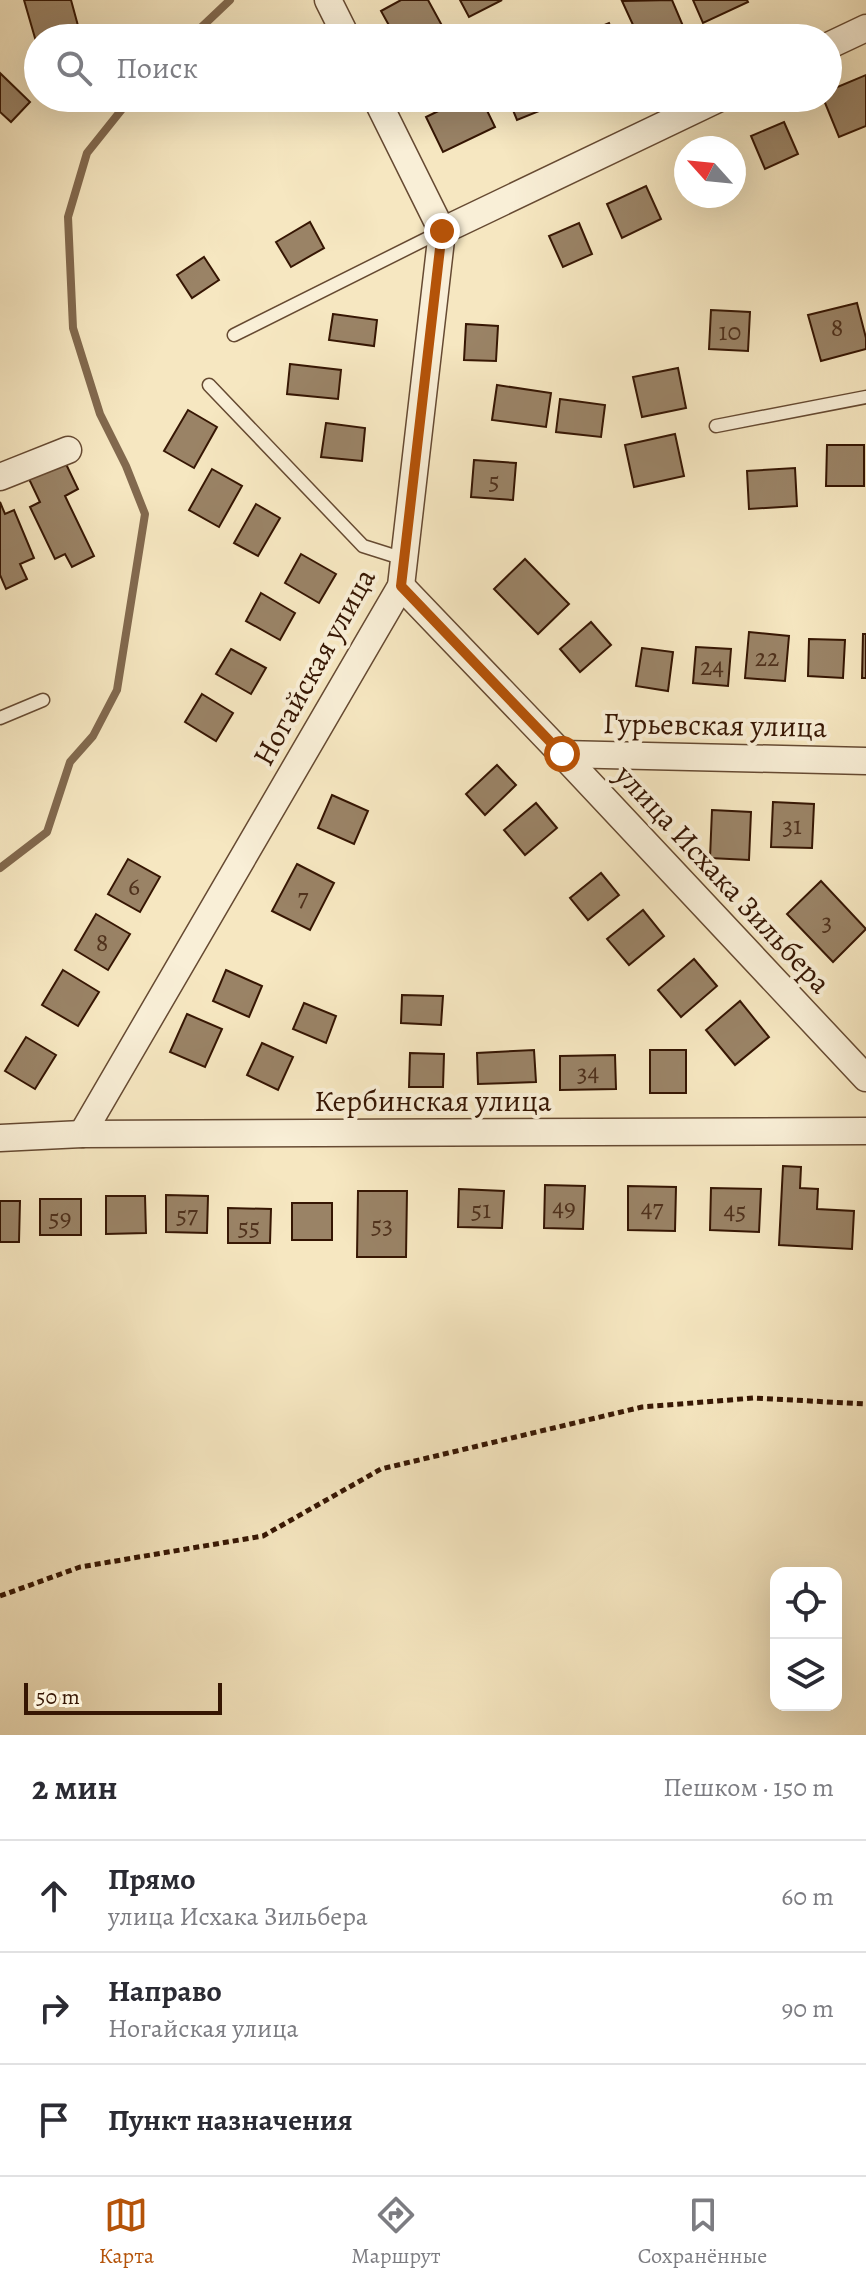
<!DOCTYPE html>
<html lang="ru">
<meta charset="utf-8">
<style>
body{margin:0;font-family:Alegreya,serif;background:#f7f7f7;color:#2b2b33}
.controls{position:absolute;right:24px;bottom:24px;display:grid;overflow:hidden;border-radius:16px;box-shadow:0 8px 32px #0002}
.controls button{width:72px;height:72px;display:grid;place-items:center;padding:0;border:0;border-bottom:2px solid #e1e1e2;background:#fff;color:#2b2b33;font:40px sans-serif}
.compass{position:absolute;left:674px;top:136px;width:72px;height:72px;border-radius:50%;background:#fff;box-shadow:0 8px 32px #0002;rotate:297deg}
.scale{position:absolute;left:24px;bottom:20px;width:198px;box-sizing:border-box;padding-left:8px;border:4px solid #361603;border-top:0;font-size:22px;line-height:28px;white-space:nowrap;color:#361603;-webkit-text-stroke:6px #f9efd7;paint-order:stroke}
.stop{position:absolute;width:24px;height:24px;margin:-18px;border:6px solid #b45309;border-radius:50%;background:#fff}
.stop.end{background:#b45309;border-color:#fff;box-shadow:0 2px 8px #0008}
.list{margin:0;padding:0;list-style:none}
h2{display:flex;justify-content:space-between;align-items:center;height:104px;margin:0;padding:0 32px;font-size:34px}
h2 small{font-size:26px;font-weight:400;color:#7c7c81}
.list li{display:grid;grid-template-columns:52px 1fr auto;gap:24px;align-items:center;box-sizing:border-box;height:112px;padding:0 32px;border-top:2px solid #e1e1e2}
.list b{display:block;font-size:30px;white-space:nowrap}
.list p{margin:0;font-size:26px;white-space:nowrap;color:#7c7c81}
.list em{font-size:26px;font-style:normal;color:#7c7c81}
.icon{flex:none;width:44px;height:44px;fill:none;stroke:currentColor;stroke-width:2;stroke-linecap:round;stroke-linejoin:round}
.map{position:relative;flex:none;width:866px;height:1735px;overflow:hidden}
.search{position:absolute;background:#fff;box-shadow:0 8px 32px #0002;left:24px;right:24px;top:24px;height:88px;display:flex;align-items:center;gap:20px;box-sizing:border-box;padding:0 28px;border-radius:44px;color:#7c7c81;font-size:30px}
.sheet{height:440px;background:#fff}
nav{display:flex;justify-content:space-around;align-items:center;box-sizing:border-box;height:112px;border-top:2px solid #e1e1e2;background:#fff;font-size:22px;color:#7c7c81}
nav a{display:grid;justify-items:center;gap:4px}
nav .on{color:#b45309}
.map>svg:first-child{display:block}
</style>
<div class="map">
<svg width="866" height="1735" viewBox="0 0 866 1735">
<rect width="100%" height="100%" fill="#f6e7c1"/>
<filter id="stains"><feTurbulence type="fractalNoise" baseFrequency=".0025" numOctaves="4"/><feColorMatrix values="0 0 0 0 .2 0 0 0 0 .09 0 0 0 0 .02 0 0 0 .5 -.17"/></filter>
<radialGradient id="worn" r=".72"><stop offset=".6" stop-color="#630" stop-opacity="0"/><stop offset="1" stop-color="#630" stop-opacity=".3"/></radialGradient>
<g fill="none" stroke-linecap="round" stroke-linejoin="round">
<g stroke="#82694e" stroke-width="8">
<path d="M190,38l40,-38"/>
<path d="M0,868l47,-36 23,-70 23,-26 24,-46 28,-176 -19,-48 -26,-52 -27,-86 -5,-111 19,-64 44,-55"/>
</g>
</g>
<g fill="#9a8366" stroke="#361603" stroke-width="2">
<path d="M24,0h47l9,33 -18,5h-24l-1,7z"/>
<path d="M401,0h27l17,31 -13,7h-36l-15,-27z"/>
<path d="M460,0h42l-33,17z"/>
<path d="M672,0l14,33 -10,5h-37l-17,-37z"/>
<path d="M693,0h54l1,2 -45,21z"/>
<path d="M609,23l6,15h-42z"/>
<path d="M0,73l30,29 -19,20 -11,-10z"/>
<path d="M866,75v51l-27,11 -16,-39h5v-7z"/>
<path d="M465,98h16l14,29 -52,25 -17,-35z"/>
<path d="M508,98h55l1,3 -47,19z"/>
<path d="M784,122l14,32 -33,15 -14,-33z"/>
<path d="M646,186l15,33 -39,19 -15,-34z"/>
<path d="M310,222l14,26 -33,19 -15,-25z"/>
<path d="M579,223l13,31 -29,13 -14,-31z"/>
<path d="M204,257l15,23 -27,18 -15,-23z"/>
<path d="M857,303l9,35v11l-45,12 -13,-46z"/>
<path d="M711,310l39,2 -2,39 -39,-2z"/>
<path d="M333,314l44,6 -3,26 -45,-6z"/>
<path d="M466,324l32,2 -2,35 -32,-1z"/>
<path d="M290,364l51,6 -3,29 -51,-5z"/>
<path d="M678,368l8,40 -44,9 -9,-40z"/>
<path d="M497,385l54,8 -5,34 -54,-7z"/>
<path d="M560,399l45,6 -4,32 -45,-5z"/>
<path d="M188,410l29,17 -23,41 -30,-17z"/>
<path d="M326,423l39,5 -3,33 -41,-4z"/>
<path d="M675,434l9,42 -50,11 -9,-42z"/>
<path d="M827,445h37v41h-38z"/>
<path d="M474,460l42,3 -3,37 -42,-3z"/>
<path d="M65,462l13,27 -13,7 29,60 -22,11 -7,-13 -10,5 -25,-52 10,-5 -11,-23z"/>
<path d="M795,468l2,38 -48,3 -2,-38z"/>
<path d="M212,469l30,17 -23,41 -30,-17z"/>
<path d="M0,502l5,12 9,-4 20,48 -14,6 7,15 -21,10 -6,-14z"/>
<path d="M256,504l24,14 -22,38 -24,-13z"/>
<path d="M301,554l35,20 -17,29 -34,-20z"/>
<path d="M525,559l44,45 -31,30 -44,-45z"/>
<path d="M261,593l34,20 -15,27 -34,-19z"/>
<path d="M591,622l20,23 -31,27 -20,-23z"/>
<path d="M749,632l40,4 -4,45 -40,-3z"/>
<path d="M863,634h3v44h-4z"/>
<path d="M809,639l36,1 -2,38 -35,-2z"/>
<path d="M696,647l35,2 -3,37 -35,-3z"/>
<path d="M642,648l31,4 -5,39 -32,-5z"/>
<path d="M231,649l35,19 -15,26 -35,-20z"/>
<path d="M202,694l31,19 -17,28 -31,-19z"/>
<path d="M497,765l19,20 -31,30 -19,-21z"/>
<path d="M332,795l36,16 -14,33 -36,-16z"/>
<path d="M773,802l41,2 -2,44 -41,-1z"/>
<path d="M536,803l21,25 -32,27 -21,-25z"/>
<path d="M712,810l39,2 -2,48 -39,-2z"/>
<path d="M128,859l32,18 -20,35 -32,-18z"/>
<path d="M297,864l37,19 -24,47 -38,-19z"/>
<path d="M601,873l18,22 -31,25 -18,-22z"/>
<path d="M821,881l45,48 -33,33 -46,-48z"/>
<path d="M643,910l21,26 -35,29 -22,-26z"/>
<path d="M96,914l34,20 -22,36 -33,-20z"/>
<path d="M694,959l23,27 -36,31 -23,-27z"/>
<path d="M63,970l36,22 -21,34 -36,-21z"/>
<path d="M226,970l36,16 -13,31 -36,-16z"/>
<path d="M402,995l41,1 -2,29 -40,-2z"/>
<path d="M740,1001l29,36 -34,28 -29,-35z"/>
<path d="M304,1003l32,13 -10,27 -33,-14z"/>
<path d="M187,1014l35,15 -17,38 -35,-15z"/>
<path d="M26,1037l30,18 -21,34 -30,-18z"/>
<path d="M262,1043l31,14 -15,33 -31,-15z"/>
<path d="M534,1050l2,32 -58,2 -1,-31z"/>
<rect x="650" y="1050" width="36" height="43"/>
<path d="M410,1053l34,1 -1,33h-34z"/>
<path d="M615,1055l1,34 -56,1v-34z"/>
<path d="M783,1166l18,1 -1,21 18,1 -1,20 37,2 -2,38 -73,-4z"/>
<path d="M545,1185l40,1 -2,43 -39,-1z"/>
<path d="M628,1186l48,1 -1,44 -47,-1z"/>
<path d="M711,1188l50,1 -2,43 -49,-2z"/>
<path d="M459,1189l45,2 -2,37 -44,-1z"/>
<path d="M358,1191h49l-1,66h-49z"/>
<path d="M166,1195l42,1 -1,37 -41,-1z"/>
<path d="M106,1196h39l1,37 -40,1z"/>
<rect x="40" y="1199" width="41" height="36"/>
<path d="M0,1201h20l-1,41h-19z"/>
<rect x="292" y="1203" width="40" height="37"/>
<path d="M228,1208l43,1 -1,34h-42z"/>
</g>
<g fill="none" stroke-linecap="round" stroke-linejoin="round">
<g stroke="#664a32" stroke-width="15">
<g id="service">
<path d="M234,335l208,-104"/>
<path d="M209,385l154,161 41,13"/>
<path d="M716,426l150,-29"/>
<path d="M0,718l43,-18"/>
</g>
</g>
<g stroke="#664a32" stroke-width="29">
<g id="minor">
<path d="M328,0l19,38"/>
<path d="M828,46l38,-18"/>
<path d="M442,231l278,-133"/>
<path d="M0,477l68,-27"/>
<path d="M401,586l161,168 304,324"/>
<path d="M562,754l304,7"/>
<path d="M82,1134l319,-548 41,-355 -66,-133"/>
<path d="M0,1138l82,-4 784,-3"/>
</g>
</g>
<path stroke="#361603" stroke-width="5" stroke-dasharray="6 4" stroke-linecap="butt" d="M0,1596l80,-29 183,-31 118,-67 261,-62 112,-9 112,6"/>
<use href="#service" stroke="#f9efd7" stroke-width="12"/>
<use href="#minor" stroke="#f9efd7" stroke-width="26"/>
</g>
<g fill="none" stroke-linecap="round" stroke-linejoin="round">
<path stroke="#b45309" stroke-width="10" d="M442,231l-41,355 161,168"/>
</g>
<g text-anchor="middle" dominant-baseline="central" stroke-width="8" stroke-linejoin="round" paint-order="stroke">
<g font-size="26" fill="#4f311c">
<text x="837" y="327">8</text>
<text x="730" y="331">10</text>
<text x="494" y="480">5</text>
<text x="767" y="657">22</text>
<text x="712" y="666">24</text>
<text x="792" y="825">31</text>
<text x="134" y="886">6</text>
<text x="303" y="897">7</text>
<text x="827" y="921">3</text>
<text x="102" y="942">8</text>
<text x="588" y="1072">34</text>
<text x="564" y="1207">49</text>
<text x="652" y="1208">47</text>
<text x="481" y="1209">51</text>
<text x="735" y="1210">45</text>
<text x="187" y="1214">57</text>
<text x="60" y="1217">59</text>
<text x="382" y="1224">53</text>
<text x="249" y="1226">55</text>
</g>
<g font-size="30" fill="#361603" stroke="#f9efd7">
<text transform="translate(314 667) rotate(-61)">Ногайская улица</text>
<text transform="translate(715 725) rotate(1)">Гурьевская улица</text>
<text transform="translate(723 879) rotate(47)">улица Исхака Зильбера</text>
<text x="433" y="1101">Кербинская улица</text>
</g>
</g>
<rect width="100%" height="100%" filter="url(#stains)"/>
<rect width="100%" height="100%" fill="url(#worn)"/>
</svg>
<div class="controls">
<button><svg class="icon" aria-label="locate" viewBox="0 0 24 24"><circle cx="12" cy="12" r="6"/><path d="M12 2v4M12 18v4M2 12h4M18 12h4"/></svg></button>
<button><svg class="icon" aria-label="layers" viewBox="0 0 24 24"><path d="M12 4l9 5-9 5-9-5zM3 14l9 5 9-5"/></svg></button>
</div>
<svg class="compass" viewBox="-18 -18 36 36"><path d="M0-13l5 13h-10z" fill="#e53935"/><path d="M0 13l5-13h-10z" fill="#7c7c81"/></svg>
<div class="scale">50 m</div>
<div class="stop" style="left:562px;top:754px"></div>
<div class="stop end" style="left:442px;top:231px"></div>
<div class="search"><svg class="icon" aria-label="search" viewBox="0 0 24 24"><circle cx="10" cy="10" r="6"/><path d="M15 15l6 6"/></svg>Поиск</div>
</div>
<section class="sheet">
<h2>2 мин<small>Пешком · 150 m</small></h2>
<ul class="list">
<li><svg class="icon" aria-label="ahead" viewBox="0 0 24 24"><path d="M12 20V5M6 11l6-6 6 6"/></svg><div><b>Прямо</b><p>улица Исхака Зильбера</p></div><em>60 m</em></li>
<li><svg class="icon" aria-label="right" viewBox="0 0 24 24"><path d="M7 20v-9h11M14 6l5 5-5 5"/></svg><div><b>Направо</b><p>Ногайская улица</p></div><em>90 m</em></li>
<li><svg class="icon" aria-label="arrive" viewBox="0 0 24 24"><path d="M6 21V4h12l-3 4 3 4H6"/></svg><div><b>Пункт назначения</b></div></li>
</ul>
</section>
<nav>
<a class="on"><svg class="icon" aria-label="map" viewBox="0 0 24 24"><path d="M3 6l6-2 6 2 6-2v14l-6 2-6-2-6 2zM9 4v14M15 6v14"/></svg>Карта</a>
<a><svg class="icon" aria-label="directions" viewBox="0 0 24 24"><path d="M12 3l9 9-9 9-9-9zM9 14v-3h6M13 9l2 2-2 2"/></svg>Маршрут</a>
<a><svg class="icon" aria-label="saved" viewBox="0 0 24 24"><path d="M7 4h10v16l-5-4-5 4z"/></svg>Сохранённые</a>
</nav>
